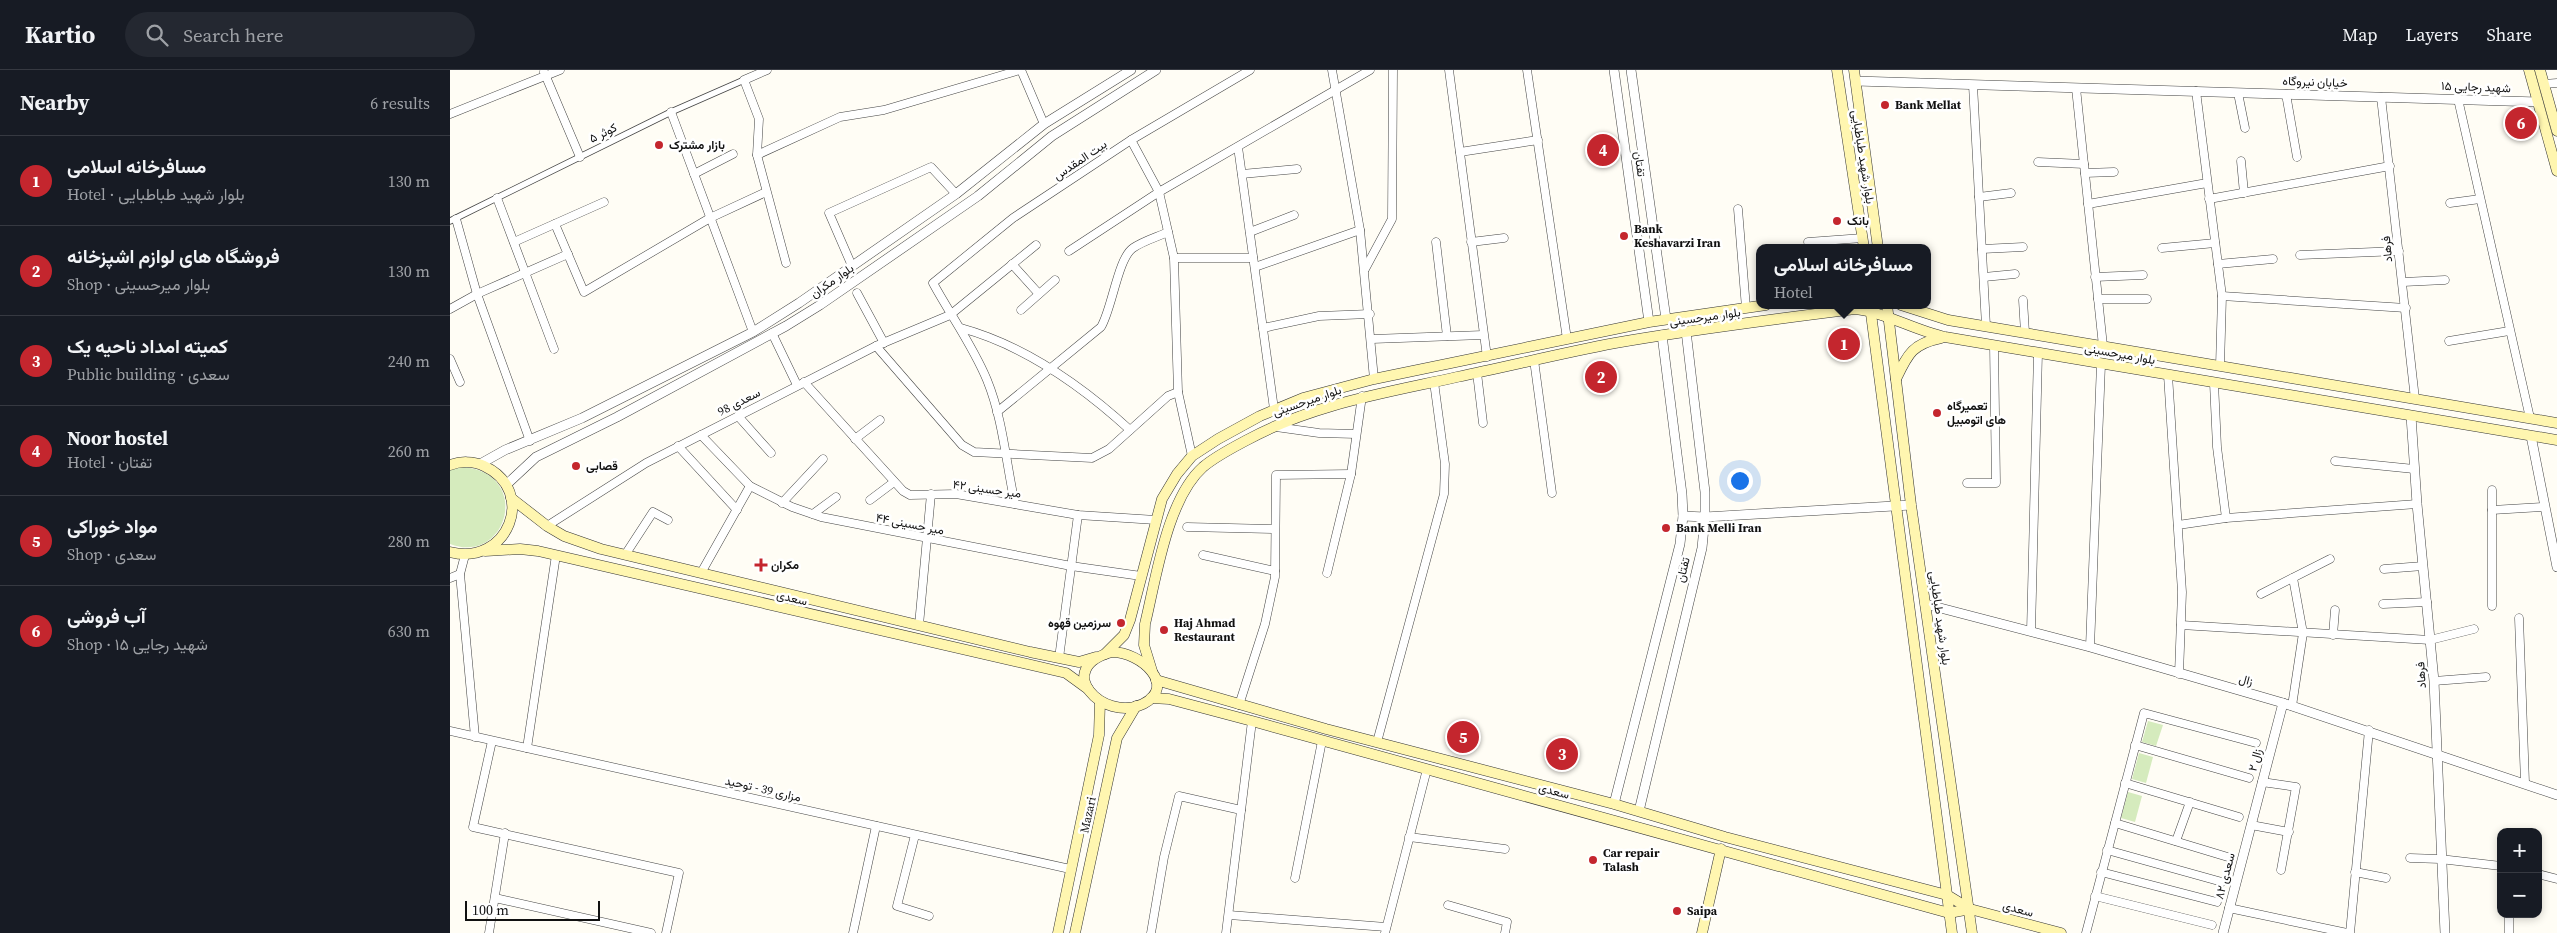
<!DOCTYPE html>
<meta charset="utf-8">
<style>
body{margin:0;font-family:"Source Serif 4",Vazirmatn,serif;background:#242831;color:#f1f3f6}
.controls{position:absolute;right:15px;bottom:15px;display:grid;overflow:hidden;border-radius:10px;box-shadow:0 2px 8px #0003}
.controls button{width:45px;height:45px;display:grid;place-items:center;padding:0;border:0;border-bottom:1px solid #363941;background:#171b24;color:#f1f3f6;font:25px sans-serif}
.scale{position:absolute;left:15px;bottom:12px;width:135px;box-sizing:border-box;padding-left:5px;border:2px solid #111;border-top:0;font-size:14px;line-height:18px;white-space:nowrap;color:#111;-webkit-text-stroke:4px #fff;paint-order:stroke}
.you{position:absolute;left:1289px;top:410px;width:18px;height:18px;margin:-12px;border:4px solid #fff;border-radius:50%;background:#1a73e8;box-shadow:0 0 0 8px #1a73e833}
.badge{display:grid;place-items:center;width:32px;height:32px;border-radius:50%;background:#c4262e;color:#fff;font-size:16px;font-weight:700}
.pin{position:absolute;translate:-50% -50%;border:2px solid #fff;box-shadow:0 1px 5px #0006}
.popup{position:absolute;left:1306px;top:174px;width:175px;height:65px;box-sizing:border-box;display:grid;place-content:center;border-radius:10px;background:#171b24;filter:drop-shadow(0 1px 4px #0005);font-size:16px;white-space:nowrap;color:#9ea1a6}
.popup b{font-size:19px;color:#f1f3f6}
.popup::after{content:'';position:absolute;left:50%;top:100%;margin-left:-10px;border:10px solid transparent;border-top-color:#171b24}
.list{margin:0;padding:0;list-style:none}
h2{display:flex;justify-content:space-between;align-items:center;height:65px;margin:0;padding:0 20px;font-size:21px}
h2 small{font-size:16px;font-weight:400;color:#9ea1a6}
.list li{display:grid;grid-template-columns:32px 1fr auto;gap:15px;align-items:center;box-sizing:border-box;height:90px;padding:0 20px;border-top:1px solid #363941}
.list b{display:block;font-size:19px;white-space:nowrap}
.list p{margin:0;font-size:16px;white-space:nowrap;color:#9ea1a6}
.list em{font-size:16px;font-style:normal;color:#9ea1a6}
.icon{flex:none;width:28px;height:28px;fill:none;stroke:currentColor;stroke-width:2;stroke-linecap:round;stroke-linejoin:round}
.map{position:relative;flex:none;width:2107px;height:863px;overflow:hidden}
header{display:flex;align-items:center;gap:30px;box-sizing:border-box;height:70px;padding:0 25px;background:#171b24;border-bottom:1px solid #363941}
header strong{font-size:24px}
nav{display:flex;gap:28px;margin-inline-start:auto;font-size:18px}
.search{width:350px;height:45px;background:#242831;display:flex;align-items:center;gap:12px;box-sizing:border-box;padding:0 18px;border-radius:28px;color:#9ea1a6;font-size:19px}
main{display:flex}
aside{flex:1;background:#171b24}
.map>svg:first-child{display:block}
</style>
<header>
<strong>Kartio</strong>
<div class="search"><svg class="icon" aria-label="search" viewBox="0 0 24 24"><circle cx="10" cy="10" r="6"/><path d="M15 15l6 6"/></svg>Search here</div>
<nav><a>Map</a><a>Layers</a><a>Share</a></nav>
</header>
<main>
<aside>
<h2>Nearby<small>6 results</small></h2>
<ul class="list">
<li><span class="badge">1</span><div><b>مسافرخانه اسلامی</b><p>Hotel · بلوار شهید طباطبایی</p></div><em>130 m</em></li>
<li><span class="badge">2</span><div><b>فروشگاه های لوازم اشپزخانه</b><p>Shop · بلوار میرحسینی</p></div><em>130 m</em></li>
<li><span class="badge">3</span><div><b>کمیته امداد ناحیه یک</b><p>Public building · سعدی</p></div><em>240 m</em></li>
<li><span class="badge">4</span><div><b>Noor hostel</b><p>Hotel · تفتان</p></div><em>260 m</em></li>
<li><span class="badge">5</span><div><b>مواد خوراکی</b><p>Shop · سعدی</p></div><em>280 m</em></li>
<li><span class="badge">6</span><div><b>آب فروشی</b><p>Shop · شهید رجایی ۱۵</p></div><em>630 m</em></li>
</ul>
</aside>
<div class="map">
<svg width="2107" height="863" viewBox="0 0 2107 863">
<rect width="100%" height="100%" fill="#fffdf5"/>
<g fill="#d5ebbd">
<path d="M12,397c71,5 46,99 -12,77v-74z"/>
<path d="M1698,651l15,4 -7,21 -14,-4z"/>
<path d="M1689,683l14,4 -7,26 -14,-4z"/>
<path d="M1678,722l14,4 -7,26 -14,-4z"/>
</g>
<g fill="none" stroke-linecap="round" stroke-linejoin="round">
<g stroke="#444" stroke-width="7">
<path id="pedestrian" d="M0,151l221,-109 73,-32"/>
</g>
<g stroke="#444" stroke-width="9">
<g id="minor">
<path d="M317,0l-23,10 15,39 -2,36 29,108"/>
<path d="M571,0l23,54"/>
<path d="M882,0l28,160 14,149"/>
<path d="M999,0l38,287"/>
<path d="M1077,0l40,269"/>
<path d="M94,2l36,85"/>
<path d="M2094,14l13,-1"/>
<path d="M1523,15l13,241"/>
<path d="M1626,18l27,258"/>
<path d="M1746,21l26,205 -2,70"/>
<path d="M1788,23l7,35"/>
<path d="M1836,24l11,63"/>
<path d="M1931,27l34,302"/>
<path d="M2008,29l72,319"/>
<path d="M221,42l82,220"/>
<path d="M0,44l110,-44"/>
<path d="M681,70l28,52 15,66 4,134 14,64"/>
<path d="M788,77l36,262"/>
<path d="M1010,82l78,-12"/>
<path d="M307,85l83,-38 44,-7 136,-40"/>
<path d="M1791,91l3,32"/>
<path d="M1588,92l46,2"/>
<path d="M1635,103l29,-1"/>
<path d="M244,104l39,-20"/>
<path d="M792,104l55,-5"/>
<path d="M1529,127l32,-4"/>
<path d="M47,128l57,151"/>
<path d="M1759,129l181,-33"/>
<path d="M2000,133l30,-4"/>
<path d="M1638,134l119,-21"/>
<path d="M1288,139l8,99"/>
<path d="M6,149l21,75 53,147"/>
<path d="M105,154l29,68 126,-74 56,-26"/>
<path d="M800,162l44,-17"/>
<path d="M64,172l90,-40"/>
<path d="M986,172l11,94"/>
<path d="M1021,172l33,-4"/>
<path d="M1358,172l55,-4"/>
<path d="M1712,178l53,-5"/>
<path d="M1532,179l41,-2"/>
<path d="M619,181l90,-59 211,-122"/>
<path d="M1850,185l99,-4"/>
<path d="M724,188h79"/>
<path d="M562,194l27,30"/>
<path d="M1768,194l55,-5"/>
<path d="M402,196l-23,-53 102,-46 25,27"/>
<path d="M805,197l105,-37"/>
<path d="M915,199l27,-50 1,-149"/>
<path d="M1534,207l31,-3"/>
<path d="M1645,207l48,-2"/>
<path d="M1953,212l42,-2"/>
<path d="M407,223l27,50"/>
<path d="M1772,226l184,12"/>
<path d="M1648,229h49"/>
<path d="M1573,230l2,33"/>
<path d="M0,239l27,-15 91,-40"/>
<path d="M571,240l34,-30"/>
<path d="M511,258c62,17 121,58 169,102"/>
<path d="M813,258l56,-12 51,-2"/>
<path d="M322,263l25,52"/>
<path d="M922,269l111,-4"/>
<path d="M1999,271l60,-10"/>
<path d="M426,276l86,99 12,7 118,6 17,-9 59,-53 10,-4"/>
<path d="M0,289l10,23"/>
<path d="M1084,290l18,133"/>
<path d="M1027,303l6,50"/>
<path d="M1718,305l14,217 -3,82"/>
<path d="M354,312l99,109 7,4 46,-1 122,21 78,5"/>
<path d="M1764,313l3,64 9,71"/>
<path d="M547,342l104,-85c11,-18 17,-69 32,-79 10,-7 24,-11 35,-16"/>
<path d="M288,346l33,37"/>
<path d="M826,357l43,6 37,1"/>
<path d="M251,365l49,51 42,21 29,10 250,49 70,10"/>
<path d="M405,369l25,-19"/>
<path d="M228,376l59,64"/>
<path d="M1885,391l79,8"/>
<path d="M1517,413h29l-2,-138"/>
<path d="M2042,420v116"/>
<path d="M420,430l24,-18"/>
<path d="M332,433l41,-44"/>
<path d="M565,434c-9,-41 -12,-85 -28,-124 -14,-34 -36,-64 -54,-97l80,-65 118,-78 119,-70"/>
<path d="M2042,440l52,-3"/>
<path d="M363,444l23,-17"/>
<path d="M1728,455l48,-7 191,-14"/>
<path d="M97,456l99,-63 230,-117 74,-31 86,-70"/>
<path d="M737,457l88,2"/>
<path d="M15,485l-5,19 15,163"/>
<path d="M175,485l28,-43 15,8"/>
<path d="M753,485l72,16"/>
<path d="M1934,499l39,-3"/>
<path d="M251,503l49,-87"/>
<path d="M877,503l24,-99 11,-78"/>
<path d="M0,508l10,-4"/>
<path d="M1811,524l69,-35"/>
<path d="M1933,534l44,-2"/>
<path d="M2069,548l6,165"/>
<path d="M469,555l12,-131"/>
<path d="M1731,555l249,15 44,-11"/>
<path d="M1581,561l7,-278"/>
<path d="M1883,565l2,-25"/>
<path d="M1640,577l11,-283"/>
<path d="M609,588l19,-143"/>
<path d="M1984,611l52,-4"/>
<path d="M789,635l26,-81 10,-47 1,-102 75,-1"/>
<path d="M1842,636l11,-73 -10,-55"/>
<path d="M0,661l620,138"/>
<path d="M42,671l-19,86 206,46 -13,60"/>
<path d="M927,672l67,-248 1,-30 -11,-82"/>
<path d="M1685,675l114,33"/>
<path d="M77,678l29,-193"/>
<path d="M1812,712l34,5 -15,83"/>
<path d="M1675,713l114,34"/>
<path d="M1665,753l116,35"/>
<path d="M1801,755l38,7"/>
<path d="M465,765l-18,71 32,10"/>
<path d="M959,767l96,12"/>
<path d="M1726,771l14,-39"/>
<path d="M1657,780l115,32"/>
<path d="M1960,788l30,1 61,7"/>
<path d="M1651,802l116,30"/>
<path d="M1905,802l31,6"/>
<path d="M2088,804l19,5"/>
<path d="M845,808l27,-137"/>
<path d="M1645,826l117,29"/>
<path d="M45,828l156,35"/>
<path d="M998,835l59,17 -2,11"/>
<path d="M1779,838l118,25"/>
<path d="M2059,844v19"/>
<path d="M779,845l157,12"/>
<path d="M39,863l16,-100"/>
<path d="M403,863l23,-107"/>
<path d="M701,863l13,-76 15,-61 62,14"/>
<path d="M776,863l26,-212"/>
<path d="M935,863l42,-164"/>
<path d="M1636,863l58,-220 112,30"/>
<path d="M1900,863l19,-203"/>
</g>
</g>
<g stroke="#444" stroke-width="10">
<g id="tertiary">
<path d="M1164,0l35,252"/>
<path d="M1181,0l35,249"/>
<path d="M1406,11l682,21"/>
<path d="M1961,346l6,88 17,177 11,252"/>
<path d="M2081,366l26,131"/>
<path d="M30,394l25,-14 77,-32 171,-86 46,-29 157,-109 88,-70 87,-54"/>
<path d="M56,415l30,-28 81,-40 169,-91 34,-21 158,-109 74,-60 104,-66"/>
<path d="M1233,446l22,1 206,-12"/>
<path d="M1475,534l165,43 193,56 274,92"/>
<path d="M1164,734l66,-260 3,-28 -1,-22 -20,-159"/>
<path d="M1189,741l63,-263 3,-31v-25l-19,-161"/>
<path d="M1773,863l60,-230"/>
</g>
</g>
<g stroke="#333" stroke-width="11">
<g id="secondary">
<path d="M1387,0l27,178"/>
<path d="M1404,0l24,178"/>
<path d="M2079,0l28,101"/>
<path d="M2090,0l17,61"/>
<path d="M1437,235l24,200 61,428"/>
<path d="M1451,235l47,15 609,103"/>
<path d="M1420,236l82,627"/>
<path d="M1446,309c12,-25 16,-35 45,-41"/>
<path d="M0,395c10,-4 24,-4 34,1 54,25 24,101 -34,86"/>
<path d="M61,428l36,28 17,10 37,13 429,103 49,10 17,-5"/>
<path d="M35,481l35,-2 18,2 528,122 22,16"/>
<path d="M662,582c29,0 66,34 31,52 -41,19 -91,-36 -31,-52z"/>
<path d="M655,584l19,-19 6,-15 32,-121 15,-25 15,-18 26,-17 42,-23 43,-18 71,-19 275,-57 117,-17"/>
<path d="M702,601l-8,-26 1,-21c11,-45 22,-125 58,-157 13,-11 29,-19 44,-27 66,-36 138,-47 210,-63 53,-11 105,-24 158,-34 80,-14 160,-24 240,-34 30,3 58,21 90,28l612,103"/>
<path d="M706,610l170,49 288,75 111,33 222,58 23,14 91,24"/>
<path d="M701,628l18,1 83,22 697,192 21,-4"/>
<path d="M608,863l41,-198 1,-34"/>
<path d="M625,863l42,-195 19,-32"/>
<path d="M1252,863l19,-84"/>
</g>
</g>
<use href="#pedestrian" stroke="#fff" stroke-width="5.5"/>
<use href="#minor" stroke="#fff" stroke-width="8"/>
<use href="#tertiary" stroke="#fff" stroke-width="9"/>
<use href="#secondary" stroke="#fff6b0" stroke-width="10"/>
</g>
<g fill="#c4262e" stroke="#fff" stroke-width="2">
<circle cx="1435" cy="35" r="5"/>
<circle cx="209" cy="75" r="5"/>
<circle cx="1387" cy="151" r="5"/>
<circle cx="1174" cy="166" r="5"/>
<circle cx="1487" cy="343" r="5"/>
<circle cx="126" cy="396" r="5"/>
<circle cx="1216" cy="458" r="5"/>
<path d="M308.5 487.5h5v5h5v5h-5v5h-5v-5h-5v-5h5z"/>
<circle cx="671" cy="553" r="5"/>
<circle cx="714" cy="560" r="5"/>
<circle cx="1143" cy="790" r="5"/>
<circle cx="1227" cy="841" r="5"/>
</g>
<g text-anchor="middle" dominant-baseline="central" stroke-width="5" stroke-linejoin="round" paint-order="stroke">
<g font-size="12" fill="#111" stroke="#fff">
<text transform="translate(1865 12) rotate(2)">خیابان نیروگاه</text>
<text transform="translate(2026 17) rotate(2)">شهید رجایی ۱۵</text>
<text transform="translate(153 63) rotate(-26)">کوثر ۵</text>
<text transform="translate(1413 87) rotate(81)">بلوار شهید طباطبایی</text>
<text transform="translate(630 90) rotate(-34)">بیت المقدس</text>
<text transform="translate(1190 94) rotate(82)">تفتان</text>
<text transform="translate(1937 179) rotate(-96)">فرهاد</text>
<text transform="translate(382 211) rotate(-35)">بلوار مکران</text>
<text transform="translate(1255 247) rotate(-8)">بلوار میرحسینی</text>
<text transform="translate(1670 284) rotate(10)">بلوار میرحسینی</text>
<text transform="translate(857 331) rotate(-19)">بلوار میرحسینی</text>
<text transform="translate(289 332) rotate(-27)">سعدی 98</text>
<text transform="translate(537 419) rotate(8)">میر حسینی ۴۲</text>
<text transform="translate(460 454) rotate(11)">میر حسینی ۴۴</text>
<text transform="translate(1233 500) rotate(-77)">تفتان</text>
<text transform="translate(342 528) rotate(14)">سعدی</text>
<text transform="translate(1490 548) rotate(82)">بلوار شهید طباطبایی</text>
<text transform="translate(1971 605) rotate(-94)">فرهاد</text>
<text transform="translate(1796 610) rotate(15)">زال</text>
<text transform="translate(1805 690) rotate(-75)">زال ۲</text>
<text transform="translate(313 719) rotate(13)">مزاری 39 - توحید</text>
<text transform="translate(1104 721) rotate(15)">سعدی</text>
<text transform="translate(638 745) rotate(-78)">Mazari</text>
<text transform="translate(1775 806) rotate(-75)">سعدی ۸۲</text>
<text transform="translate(1568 839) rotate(15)">سعدی</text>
</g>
<g font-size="12" font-weight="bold" fill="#111" stroke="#fff" text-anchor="start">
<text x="1445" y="35">Bank Mellat</text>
<text x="219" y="75">بازار مشترک</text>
<text x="1397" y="151">بانک</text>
<text x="1184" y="159">Bank<tspan x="1184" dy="14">Keshavarzi Iran</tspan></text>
<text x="1497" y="336">تعمیرگاه<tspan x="1497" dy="14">های اتومبیل</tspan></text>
<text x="136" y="396">قصابی</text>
<text x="1226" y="458">Bank Melli Iran</text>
<text x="321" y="495">مکران</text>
<text x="661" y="553" text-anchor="end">سرزمین قهوه</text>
<text x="724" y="553">Haj Ahmad<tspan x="724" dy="14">Restaurant</tspan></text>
<text x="1153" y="783">Car repair<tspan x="1153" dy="14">Talash</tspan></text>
<text x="1237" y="841">Saipa</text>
</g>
</g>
</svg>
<div class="controls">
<button>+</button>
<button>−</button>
</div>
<div class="scale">100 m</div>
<div class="you"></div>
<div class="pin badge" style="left:1394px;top:274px">1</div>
<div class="popup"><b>مسافرخانه اسلامی</b>Hotel</div>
<div class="pin badge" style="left:1151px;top:307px">2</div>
<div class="pin badge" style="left:1112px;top:684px">3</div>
<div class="pin badge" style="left:1153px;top:80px">4</div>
<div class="pin badge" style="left:1013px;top:667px">5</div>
<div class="pin badge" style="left:2071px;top:53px">6</div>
</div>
</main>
